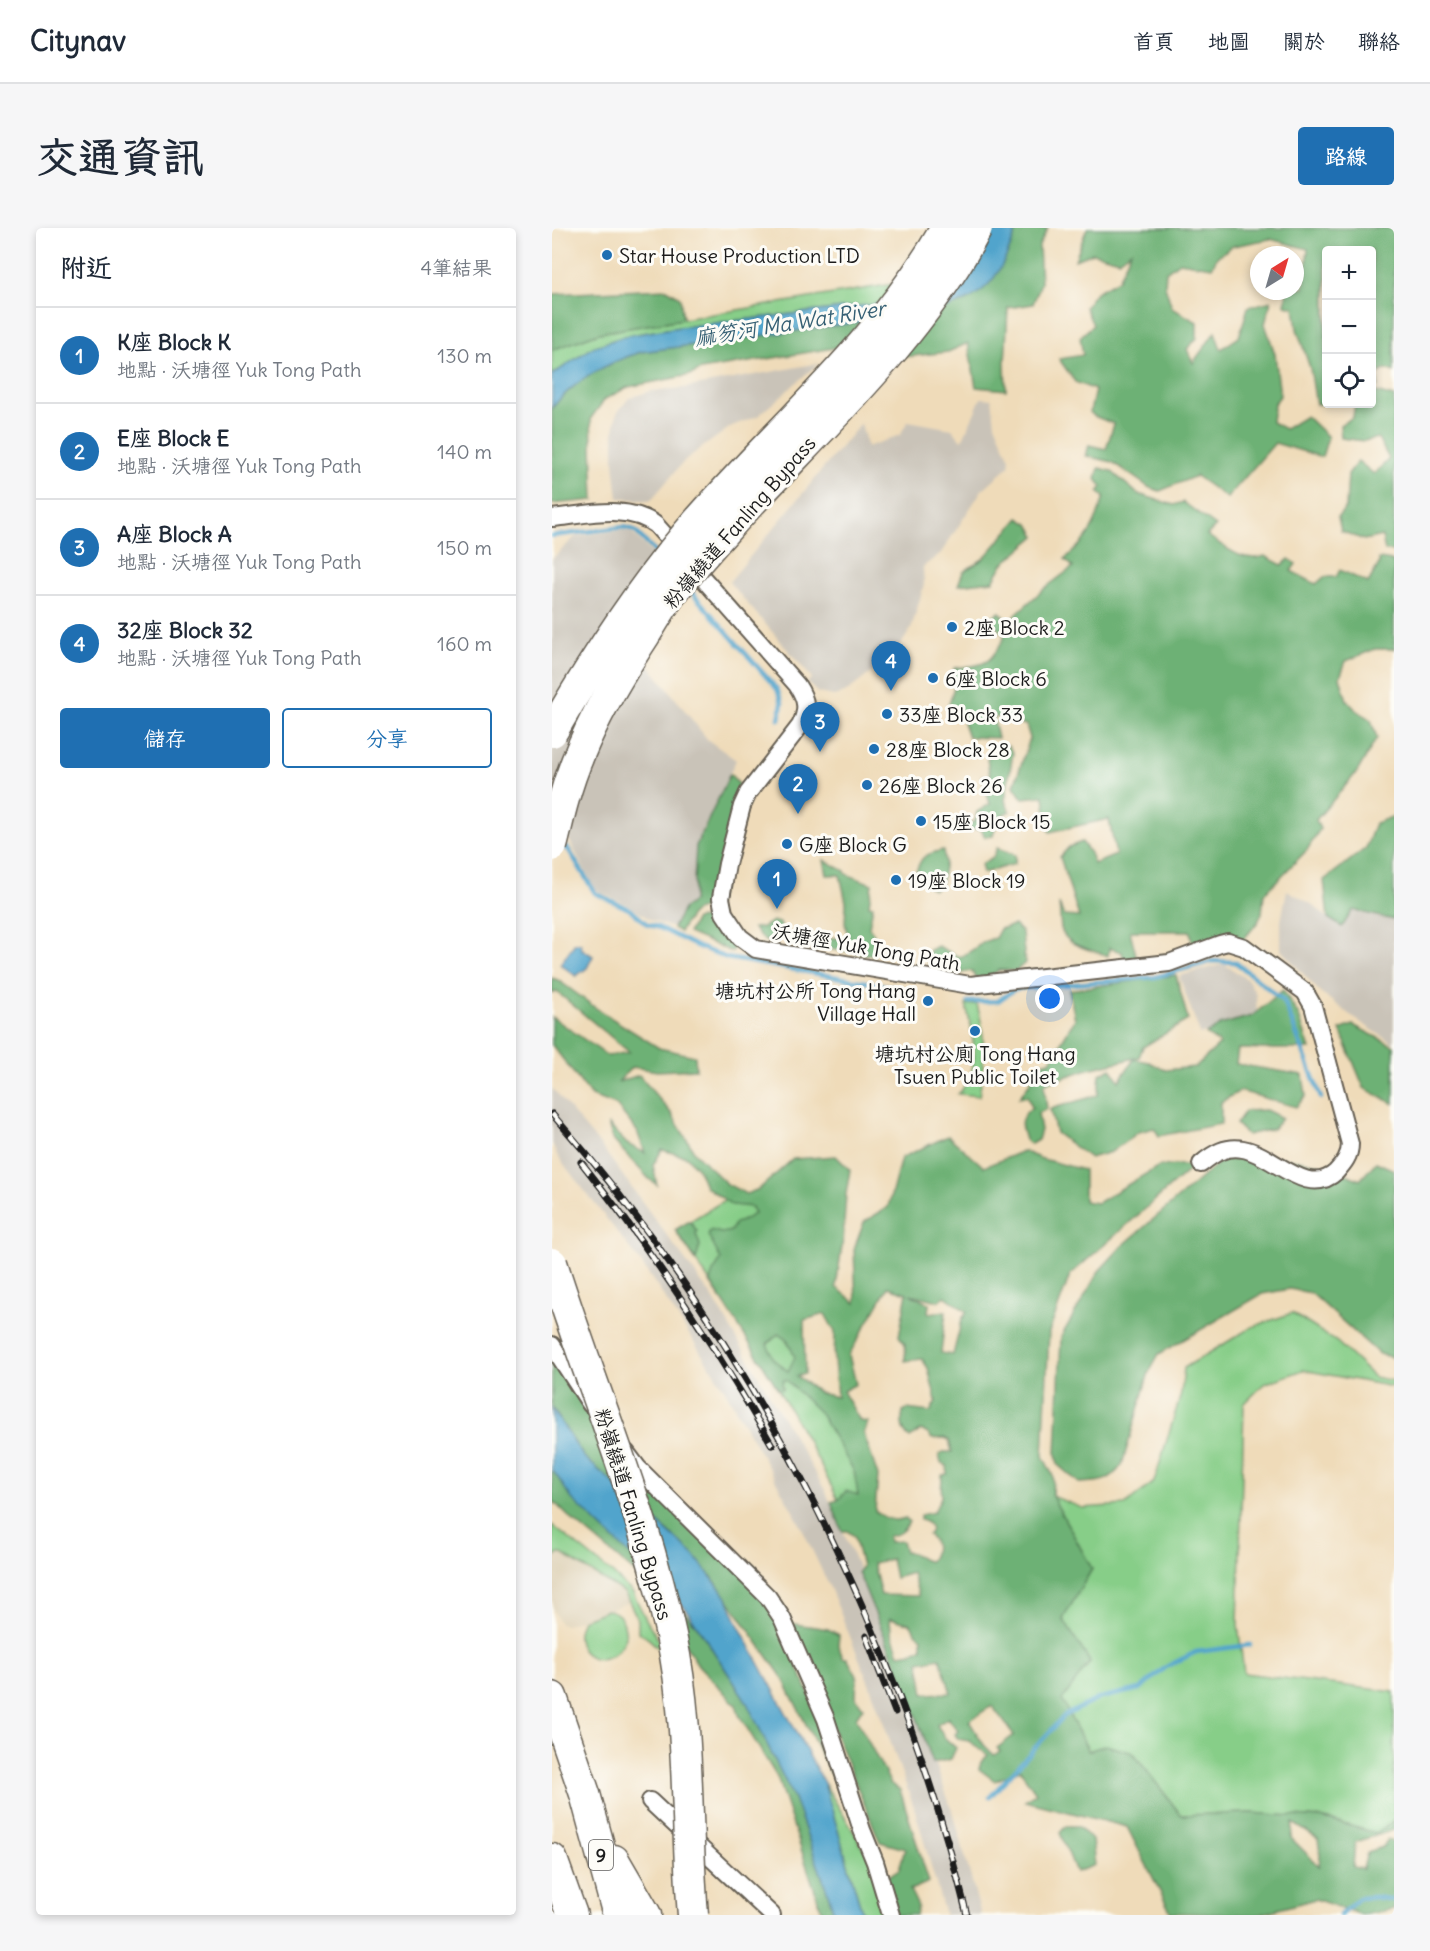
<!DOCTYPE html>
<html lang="zh-TW">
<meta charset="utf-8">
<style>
body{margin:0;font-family:Delius,"LXGW WenKai TC",sans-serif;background:#f6f6f7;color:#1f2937}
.controls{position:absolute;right:18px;top:18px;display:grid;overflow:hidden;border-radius:6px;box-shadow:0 3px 9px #0003}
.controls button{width:54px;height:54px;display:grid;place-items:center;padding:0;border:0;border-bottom:2px solid #e0e1e3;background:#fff;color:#1f2937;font:30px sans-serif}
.compass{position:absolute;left:698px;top:18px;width:54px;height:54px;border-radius:50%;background:#fff;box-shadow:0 3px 9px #0003;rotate:37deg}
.you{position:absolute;left:498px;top:771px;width:21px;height:21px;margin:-15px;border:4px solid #fff;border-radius:50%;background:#1a73e8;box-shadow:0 0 0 9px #1a73e833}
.badge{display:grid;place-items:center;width:39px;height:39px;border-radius:50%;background:#1f6fb2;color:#fff;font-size:20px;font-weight:700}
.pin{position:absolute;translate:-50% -50px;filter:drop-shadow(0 2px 3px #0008)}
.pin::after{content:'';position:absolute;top:32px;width:21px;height:18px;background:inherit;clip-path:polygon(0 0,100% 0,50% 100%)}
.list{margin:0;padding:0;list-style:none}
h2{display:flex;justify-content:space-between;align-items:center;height:78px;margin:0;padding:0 24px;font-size:26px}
h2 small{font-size:20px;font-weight:400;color:#747a83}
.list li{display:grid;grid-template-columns:39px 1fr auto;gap:18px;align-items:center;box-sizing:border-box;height:96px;padding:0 24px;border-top:2px solid #e0e1e3}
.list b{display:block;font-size:22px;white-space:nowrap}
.list p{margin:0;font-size:20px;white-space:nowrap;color:#747a83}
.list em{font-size:20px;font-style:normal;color:#747a83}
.actions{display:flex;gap:12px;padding:18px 24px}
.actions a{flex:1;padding:14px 0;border:2px solid #1f6fb2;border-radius:6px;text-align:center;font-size:21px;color:#1f6fb2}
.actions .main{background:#1f6fb2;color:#fff}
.icon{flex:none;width:33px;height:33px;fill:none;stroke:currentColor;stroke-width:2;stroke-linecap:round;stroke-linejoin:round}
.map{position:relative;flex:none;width:842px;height:1687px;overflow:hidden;border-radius:6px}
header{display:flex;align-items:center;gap:36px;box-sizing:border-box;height:84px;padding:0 30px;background:#fff;border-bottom:2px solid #e0e1e3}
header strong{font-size:28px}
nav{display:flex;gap:33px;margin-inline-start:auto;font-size:21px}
.intro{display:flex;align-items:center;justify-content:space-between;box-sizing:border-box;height:144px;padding:0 36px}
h1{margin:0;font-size:42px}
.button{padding:15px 27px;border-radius:6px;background:#1f6fb2;color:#fff;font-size:21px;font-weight:700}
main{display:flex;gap:36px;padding:0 36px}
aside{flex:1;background:#fff;border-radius:6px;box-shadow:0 3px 9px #0003}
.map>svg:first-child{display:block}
</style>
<header>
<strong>Citynav</strong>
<nav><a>首頁</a><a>地圖</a><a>關於</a><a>聯絡</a></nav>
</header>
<div class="intro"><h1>交通資訊</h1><a class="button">路線</a></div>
<main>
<aside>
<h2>附近<small>4筆結果</small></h2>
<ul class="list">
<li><span class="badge">1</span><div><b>K座 Block K</b><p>地點 · 沃塘徑 Yuk Tong Path</p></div><em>130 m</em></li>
<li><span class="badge">2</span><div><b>E座 Block E</b><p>地點 · 沃塘徑 Yuk Tong Path</p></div><em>140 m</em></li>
<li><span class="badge">3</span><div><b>A座 Block A</b><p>地點 · 沃塘徑 Yuk Tong Path</p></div><em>150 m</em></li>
<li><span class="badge">4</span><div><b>32座 Block 32</b><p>地點 · 沃塘徑 Yuk Tong Path</p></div><em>160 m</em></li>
</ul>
<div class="actions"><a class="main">儲存</a><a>分享</a></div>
</aside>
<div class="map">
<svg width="842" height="1687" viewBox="0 0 842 1687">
<rect width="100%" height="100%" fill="#fdfcf7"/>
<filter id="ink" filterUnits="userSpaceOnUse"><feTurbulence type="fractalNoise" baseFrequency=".0167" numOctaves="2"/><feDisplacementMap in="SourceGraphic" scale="12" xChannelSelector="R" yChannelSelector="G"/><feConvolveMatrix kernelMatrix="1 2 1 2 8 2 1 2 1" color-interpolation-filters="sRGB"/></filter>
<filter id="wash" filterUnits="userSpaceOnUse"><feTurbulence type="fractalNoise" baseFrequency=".008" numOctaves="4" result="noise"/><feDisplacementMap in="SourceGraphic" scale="24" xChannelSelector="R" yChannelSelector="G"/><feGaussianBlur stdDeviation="1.35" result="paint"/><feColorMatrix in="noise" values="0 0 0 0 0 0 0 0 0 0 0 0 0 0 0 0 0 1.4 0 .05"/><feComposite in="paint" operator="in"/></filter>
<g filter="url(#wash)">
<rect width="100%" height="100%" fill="#efdbb9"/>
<path fill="#dcceb1" d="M5,1326h5l63,39 5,9 -64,23 -6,-1 -8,-16v-49z"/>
<g fill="#c9c3b8">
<path d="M267,135l-61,53 -26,10 -46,33 -36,42 -32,-3 -4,-35v-32l3,-18 12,-15 22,-7 33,-3z"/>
<path d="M429,170l11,1 3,25 15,35 -1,7 -27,24 -41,63 -18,14 1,18 -13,44 -17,26 -49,38 -11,3 -16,-3 -11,-10 5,-5 -83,-96 132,-159 6,24 33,-12 8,-14 44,8 10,12z"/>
<path d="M71,302l9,3 49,51 -61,44 88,112 28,20 -40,86 7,56 -20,7 -10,19 -22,-8 -24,-16 -32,-14 -31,-60 -12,-27v-244l23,-22z"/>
<path d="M735,662l26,15 11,10 15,6 18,-16 37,6v133l-40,-26 -34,-26 -39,-42v-29z"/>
<path d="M672,736l24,16 8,14 1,22 -5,10 -52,8 -21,-58z"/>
<path d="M0,860l49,58 112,152 112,192 80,186 50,143 26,96h-36l-30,-105 -46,-127 -38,-93 -32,-68 -74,-132 -42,-65 -44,-65 -81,-103 -6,-14z"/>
</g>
<g fill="#87ce88" stroke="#527552" stroke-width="1.5">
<path d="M418,0h26l-18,35 -17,19 -58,19 -230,27 -48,8 -32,11 -41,28v-25l47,-17 318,-53z"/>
<path d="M425,776c9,31 8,60 2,92l-21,-2c25,-26 15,-56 8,-89z"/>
<path d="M173,972l7,5 19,1 6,16 -39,58 49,65 11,-11 7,5 11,17 -7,15 31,22 28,7 12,21 5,15 4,61 -30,5c-46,-96 -105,-185 -164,-272z"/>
<path d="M740,1085l45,29 37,35 20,4v6l-91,-17 -39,14 -20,20 -6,220 6,49 150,19v129l-18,12 -55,-15 -70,-5 -70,2 -48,-62 -44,-2 -28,-51 29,-38 -28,-43 30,-50 -40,-73 30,12 43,-3 29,-23 27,-88 3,-26 68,-41z"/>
<path d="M0,1297l61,49 20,19 14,28 20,33c-13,-6 -15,-17 -29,-21v-13l-13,-27 -63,-39h-5l-5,5z"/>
<path d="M55,1382c16,2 18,14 19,28 -18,39 -62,17 -44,-18z"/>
<path d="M272,1555l50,82 14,50h-25z"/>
</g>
<g fill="#6db174" stroke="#446648" stroke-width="1.5" fill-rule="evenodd">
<path d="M465,0h31l-9,18 2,37 -8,21 -25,4 -3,55 1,27 -30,-3 -8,-44 -20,9 -44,5 -34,-15 -169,28 -11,5 -62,12 -23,12 -14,19 3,82 -42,4v-96c21,-27 57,-46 89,-56l286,-39c54,-11 74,-33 90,-85z"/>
<path d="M535,0h307v144l-8,-3 -9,5 1,12 -6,-2v-134h-46v126l-2,10 2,18h3h-13l-6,-36 -13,-39 -3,-22 -9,-2 2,-14 17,-3 4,-39 -38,-10 -37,7 -15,10 -6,11 -33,-5 -13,10 -1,14 7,22 25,14v16l-10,11 6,14 22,-31 6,17 18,-12 9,-30 23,-6 -6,23 10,30 5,42 -6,8 -2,18 13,7 21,-13 22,21 -6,20 -47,-14 -48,55 -31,-22 -36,15 -10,-3 -38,-26 -26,-6 3,-11 17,4 8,-25 -20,-8 -4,-4 5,-22 -20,-8 -16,-23 24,-4 -3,-18 13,-12 -8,-18 11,-15 22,-12 13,-29 -12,9 -26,-7 -18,7z"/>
<path d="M115,61l13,8 3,22 -84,14 -47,17v-56z"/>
<path d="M820,163l22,6v154h-9l-3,-15 -18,4 -23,-9 -3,-14 8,-10 2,-33 10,-13 16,13 15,-15 -11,-21 -14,3 -23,-3 -1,-13 13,-8 2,-13h17z"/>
<path d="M547,240l12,3 27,23 36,11 9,-3 33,24 -9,9c18,12 36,29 58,21l17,9 7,-6 7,5 -5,7 25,13 8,-7h12l4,-7 28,13 11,-19v-5l15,2v88h-19l-29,12 -6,16 7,23 9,10 15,10 6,18 -20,34 -41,48 4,9 -13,21 -43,44 -2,19 -4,9 -15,18 -50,7 -3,-16h-60l7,28 -8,2 -6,-4 -1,-5 -13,-4 -1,8c-14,-6 -43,-9 -47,-28 -1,-7 -1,-16 -2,-24l5,12 15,1 -19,-60 9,-10 13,-5 8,11 4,11 22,-9 -7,-36 -59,13 -2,-3 -4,-33 -22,2 -8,-12 16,-48 -4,-13 -33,-9 5,22 -30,-1 -10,-29 -10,-1 6,-20v-19c33,-4 35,-2 51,-32l-17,-17 12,-7 8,9 37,-33 28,-21 -8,-8c25,-22 29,-31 39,-62l-6,-5 4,-5 -6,-8z"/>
<path d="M467,290l10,6 7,12 -33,28 -10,17 -35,4 5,-13 20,-13z"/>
<path d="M449,515l8,4 4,6 -8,48 5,10c-13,5 -14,13 -17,25l-8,1 -4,-8h-14l2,-6 6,-1 2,-10 13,-8 -8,-28h8l-3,-17z"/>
<path d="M178,546l15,17 -28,115c-25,4 -24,4 -37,26l-7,-4 10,-19 10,-8 3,-55z"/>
<path d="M842,588v104l-41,-10 -11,17 -14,-9 -4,-38 42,-32 9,-25z"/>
<path d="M445,620l18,7v9l-32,9 -2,-9 12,-7z"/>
<path d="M391,622l2,12 -4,22 -7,5 -11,-6 -8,-8c6,-20 9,-20 28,-25z"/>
<path d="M272,632l21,11 1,3 26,10 -3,21 4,1 -4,21 5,7 -1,21 -67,-9 6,-8h36l-3,-15 1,-21 -6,-27h-13z"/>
<path d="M168,688l5,16 11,12 -4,8 -44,-19 8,-14z"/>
<path d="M220,693l8,2 3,11 -7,8 -11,-1 -12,-13 10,-1z"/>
<path d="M462,697l8,7 3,31 -9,8 -17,-1 -11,7 -12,1 -5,-7 -14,3h-11l-18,-10 1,-14 9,-4 21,11c15,-5 20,-16 36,-19l5,-9z"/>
<path d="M624,747l12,45 -45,27 -4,10 -51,12 -44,15 3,25 -9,4 3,17 -3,10 -7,4 -6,-4c-5,-16 -7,-21 7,-33l-5,-11 -8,2 12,-17 1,-12 6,-5 12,-3 25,-42 -6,-29z"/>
<path d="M0,750l6,2 42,31 59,37 36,8 1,13 -39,2 -25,-4 -14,15 21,-7 32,38 24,40 32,31 19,10 13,-5 34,-30 43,-3 14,14 -4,24 -3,45 -7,48 20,16 -2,-54 10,-27 24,-15 13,-49 47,-22 36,31 39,-16 16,7 45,12v31l13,2 62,-37 37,-2 -126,111 -21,57 -6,124 10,20 -1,20 40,73 -29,50 27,43 -28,38 26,51 18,-6 27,8 48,62 70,-2 70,5 55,15 18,-12v9l-39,12 -2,25 10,2 4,-17 16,-5 5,-8 6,4v66l-32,6 -47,-16 -58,16 -86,-2 -44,-86 -102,-26 11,-8 -16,-23 -25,11 -16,-12 2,-7 7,-7 -19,-14 -11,-2 -3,-5 3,-3 -10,-13 -11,7 8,13 11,10 -5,11 -18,4 -24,-68 -51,-123 4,-6 -8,-30 -7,-5h-5l-11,-29 7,-2 8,-9 12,4 -4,-24 -35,-59 -33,-32h-2l-2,4 1,5 -4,1 -69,-109 3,-9 8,-12 -13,-25 2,-5 11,3 10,-2 4,-8 12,-4 7,-6 -2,-6 -20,-2 -27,-19 -7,-17 -11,-12 -25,-7 -9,15 4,20 -8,-6 -36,-39 -5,-16 19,20 18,9 -8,-22 -21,-26 -25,-9 -39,-51v-28l56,39 21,-4 -72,-60 -5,1zM336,1059l19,6 -8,43 6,8v17l17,-2 6,9 8,33 -6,11 -23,-3 -4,2c-2,11 -2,20 7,27l11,-8 7,4 4,5 13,-1 4,2 3,12h-9l-4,3 2,8 6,3v8l-5,1 -1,22 -7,15 -14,3v4l9,5 2,6 -3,5c9,6 8,18 2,26 -11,1 -12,-10 -25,-9l-3,-11 -13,1 -1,-6c10,0 16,-5 21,-14l-4,-4c-11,5 -21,0 -30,-7l3,-35 -14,-42 4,-12 -8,-1 -17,-30 13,-7 -7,-29zM358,1066l29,7 6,-5 22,16 -5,7 -9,36 -12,-2 5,-42 -18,2 1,-9zM273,1086l10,18 -1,28 3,37 -18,-4 -22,-17 8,-2 -1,-54zM226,1106l9,6 8,17 -7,14 -14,-11 -7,-16zM339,1331l4,19 17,-5 7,23 -38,-1 -8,-32zM338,1390l21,6 4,8 7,6v10l-9,4 -14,2 -8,-22zM388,1430l11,35 -27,1 -5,-32zM438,1479h3l21,28 -17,13 3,3 -6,4 -10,-10 -15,-24zM741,1595l25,16 2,15 -1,12 -28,-28z"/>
<path d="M731,762l16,26 11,33h-72l-2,15 67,11 3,21 -10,11 -56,-16 -19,11v22l-62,12 -5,-8 -15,4 -28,20 -21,6 -34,-25 -6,-24 48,-14 2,-21 11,-6 8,13 15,-22 15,3 16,8 30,-3 25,-23 -14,-10 14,-9 32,-9z"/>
<path d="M801,797l41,21v58l-30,-16 -24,-58z"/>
<path d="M714,882l16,8 -9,11 -26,6 -11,-11 9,-13z"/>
<path d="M677,926c51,3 84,4 131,26l16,-18 18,8v188l-15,-4 -68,-61 -21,-4 -28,5 -103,60 -10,18 -27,93c-13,18 -22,17 -43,18l-21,-18 -2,-12 5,-116 38,-66 22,-24z"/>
<path d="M138,993l7,10 -1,3 4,11 -4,15 -21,-30z"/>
<path d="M0,1114l60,93 156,162 77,181 -13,-2 -50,-99 -70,-100 -33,-36 -96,-85 -31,-49z"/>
<path d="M0,1241l145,157 50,76 48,99 34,95 5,19h-11l-46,-138 -38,-62 -3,-10 -38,-40 -51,-82 -79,-67 -16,-16z"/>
<path d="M237,1395l39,6 11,6 -1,10 5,13h4l10,18 -1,22 7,9 -7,11 35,66 9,6 29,92 -19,8 8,16 -2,9h-27l-8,-34 18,-12 6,-20 -25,-7z"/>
<path d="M514,1598h12l14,14 3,25 -19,7 -16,-39z"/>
</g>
<g fill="#51a4cc" stroke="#366074" stroke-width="1.5">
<path d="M444,0h21c-16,53 -35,74 -90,85l-286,39c-32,10 -68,29 -89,56v-33l41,-28 32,-11 48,-8 230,-27 58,-19 17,-19z"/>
<path d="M23,715h6l1,6 11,7 -6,12 -11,8 -16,-12z"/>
<path d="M0,1180l31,48 111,99 32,41 12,28 86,159 39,132h-29l-5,-19 -34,-95 -50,-102 -59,-90 -114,-110 -20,-30z"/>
</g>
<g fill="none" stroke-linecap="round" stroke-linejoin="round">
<g stroke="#51a4cc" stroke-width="4.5">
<path d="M0,308l72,-9 10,3 24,25"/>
<path d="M136,360l89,101 5,14 -3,16"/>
<path d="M12,620l3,-1 28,46 36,17 16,14 13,4 36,18 31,12 173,30"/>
<path d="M416,774l30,-1 17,-12 140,-12 58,-16 22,1 49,39 37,97"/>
<path d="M438,1569l74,-81 36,-18 40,-9 26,-22 30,-15 54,-7"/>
<path d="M788,1687l19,-17 16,-1 19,3"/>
</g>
</g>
</g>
<g filter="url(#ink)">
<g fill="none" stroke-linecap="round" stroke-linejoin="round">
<g stroke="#665f53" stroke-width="20">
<g id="street">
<path d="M0,290c34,-3 75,-15 104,7l141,160c10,15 11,25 3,41l-52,67 -6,13 -15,58 -6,34 3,15 16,24 16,12 214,36 199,-22 51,-19 8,-2 16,5 61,45 8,14 37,138c0,12 -6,19 -14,28 -29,27 -63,-18 -93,-23 -17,-3 -29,4 -42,15"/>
<path d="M0,1117l39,60"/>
<path d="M74,1224l12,16 130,129 14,21 44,101 36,111 13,32 16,53"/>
<path d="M98,1573l122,114"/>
</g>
</g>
<g stroke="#665f53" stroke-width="33">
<g id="highway">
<path d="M0,1469l33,97 33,121"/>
<path d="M0,1631l20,56"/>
<path d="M62,1632l32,55"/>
</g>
</g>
<use href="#street" stroke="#fff" stroke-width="16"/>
<use href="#highway" stroke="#fff" stroke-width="30"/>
<g stroke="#1c1c1c" stroke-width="7">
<g id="rail">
<path d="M0,886c198,223 344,512 415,801"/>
<path d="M29,934c71,89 134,184 191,283"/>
<path d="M314,1408l29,76"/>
</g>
</g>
<use href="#rail" stroke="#fdfcf7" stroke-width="4.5" stroke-dasharray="14" stroke-linecap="butt"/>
<g stroke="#665f53" stroke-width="33" stroke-linecap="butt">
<g id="highway-bridge">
<path d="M0,504c40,-69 82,-135 133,-196 88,-104 192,-187 261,-308"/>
<path d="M0,618c4,-15 7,-30 11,-44 16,-60 48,-115 82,-167 9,-14 17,-29 27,-42 96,-123 232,-226 305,-365"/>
<path d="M0,1035c39,124 92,245 119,372 20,91 14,187 22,280"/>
</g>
</g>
<use href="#highway-bridge" stroke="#fff" stroke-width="30"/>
</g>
</g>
<g fill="#1f6fb2" stroke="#fdfcf7" stroke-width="2">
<circle cx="55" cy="27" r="6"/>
<circle cx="400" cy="399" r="6"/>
<circle cx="381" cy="450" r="6"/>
<circle cx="335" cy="486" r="6"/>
<circle cx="322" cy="521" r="6"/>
<circle cx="315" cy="557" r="6"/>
<circle cx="369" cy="593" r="6"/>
<circle cx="235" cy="616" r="6"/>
<circle cx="344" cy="652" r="6"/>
<circle cx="376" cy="773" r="6"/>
<circle cx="423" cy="803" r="6"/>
</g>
<g text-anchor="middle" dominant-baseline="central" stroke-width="6" stroke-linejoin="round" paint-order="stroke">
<rect fill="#fdfcf7" stroke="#605f5e" stroke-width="1.5" x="37" y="1612" width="24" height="30" rx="4.5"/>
<g font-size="18" font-weight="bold" fill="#1c1c1c">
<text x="49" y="1627">9</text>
</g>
<g font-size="20" fill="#1c1c1c" stroke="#fdfcf7" text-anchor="start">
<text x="67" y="27">Star House Production LTD</text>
<text x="412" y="399">2座 Block 2</text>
<text x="393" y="450">6座 Block 6</text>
<text x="347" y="486">33座 Block 33</text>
<text x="334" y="521">28座 Block 28</text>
<text x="327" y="557">26座 Block 26</text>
<text x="381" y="593">15座 Block 15</text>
<text x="247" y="616">G座 Block G</text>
<text x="356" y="652">19座 Block 19</text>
<text x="364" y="762" text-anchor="end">塘坑村公所 Tong Hang<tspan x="364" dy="23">Village Hall</tspan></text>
<text x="423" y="825" text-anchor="middle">塘坑村公廁 Tong Hang<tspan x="423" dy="23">Tsuen Public Toilet</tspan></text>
</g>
<g font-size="20" fill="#1c1c1c" stroke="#fdfcf7">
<text transform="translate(187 294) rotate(-49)">粉嶺繞道 Fanling Bypass</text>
<text transform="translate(314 719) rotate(10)">沃塘徑 Yuk Tong Path</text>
<text transform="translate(82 1286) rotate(73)">粉嶺繞道 Fanling Bypass</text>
</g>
<g font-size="21" font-style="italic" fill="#366074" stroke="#fdfcf7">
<text transform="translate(238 95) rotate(-9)">麻笏河 Ma Wat River</text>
</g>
</g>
</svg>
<div class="controls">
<button>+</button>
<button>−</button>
<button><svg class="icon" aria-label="locate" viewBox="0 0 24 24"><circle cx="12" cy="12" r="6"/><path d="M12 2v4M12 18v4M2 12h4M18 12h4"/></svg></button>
</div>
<svg class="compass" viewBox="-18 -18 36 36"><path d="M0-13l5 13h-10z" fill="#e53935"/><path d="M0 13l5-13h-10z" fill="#747a83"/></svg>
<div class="you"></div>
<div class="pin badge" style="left:225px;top:681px">1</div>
<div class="pin badge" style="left:246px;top:586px">2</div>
<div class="pin badge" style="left:268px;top:524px">3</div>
<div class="pin badge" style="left:339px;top:463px">4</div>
</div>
</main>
